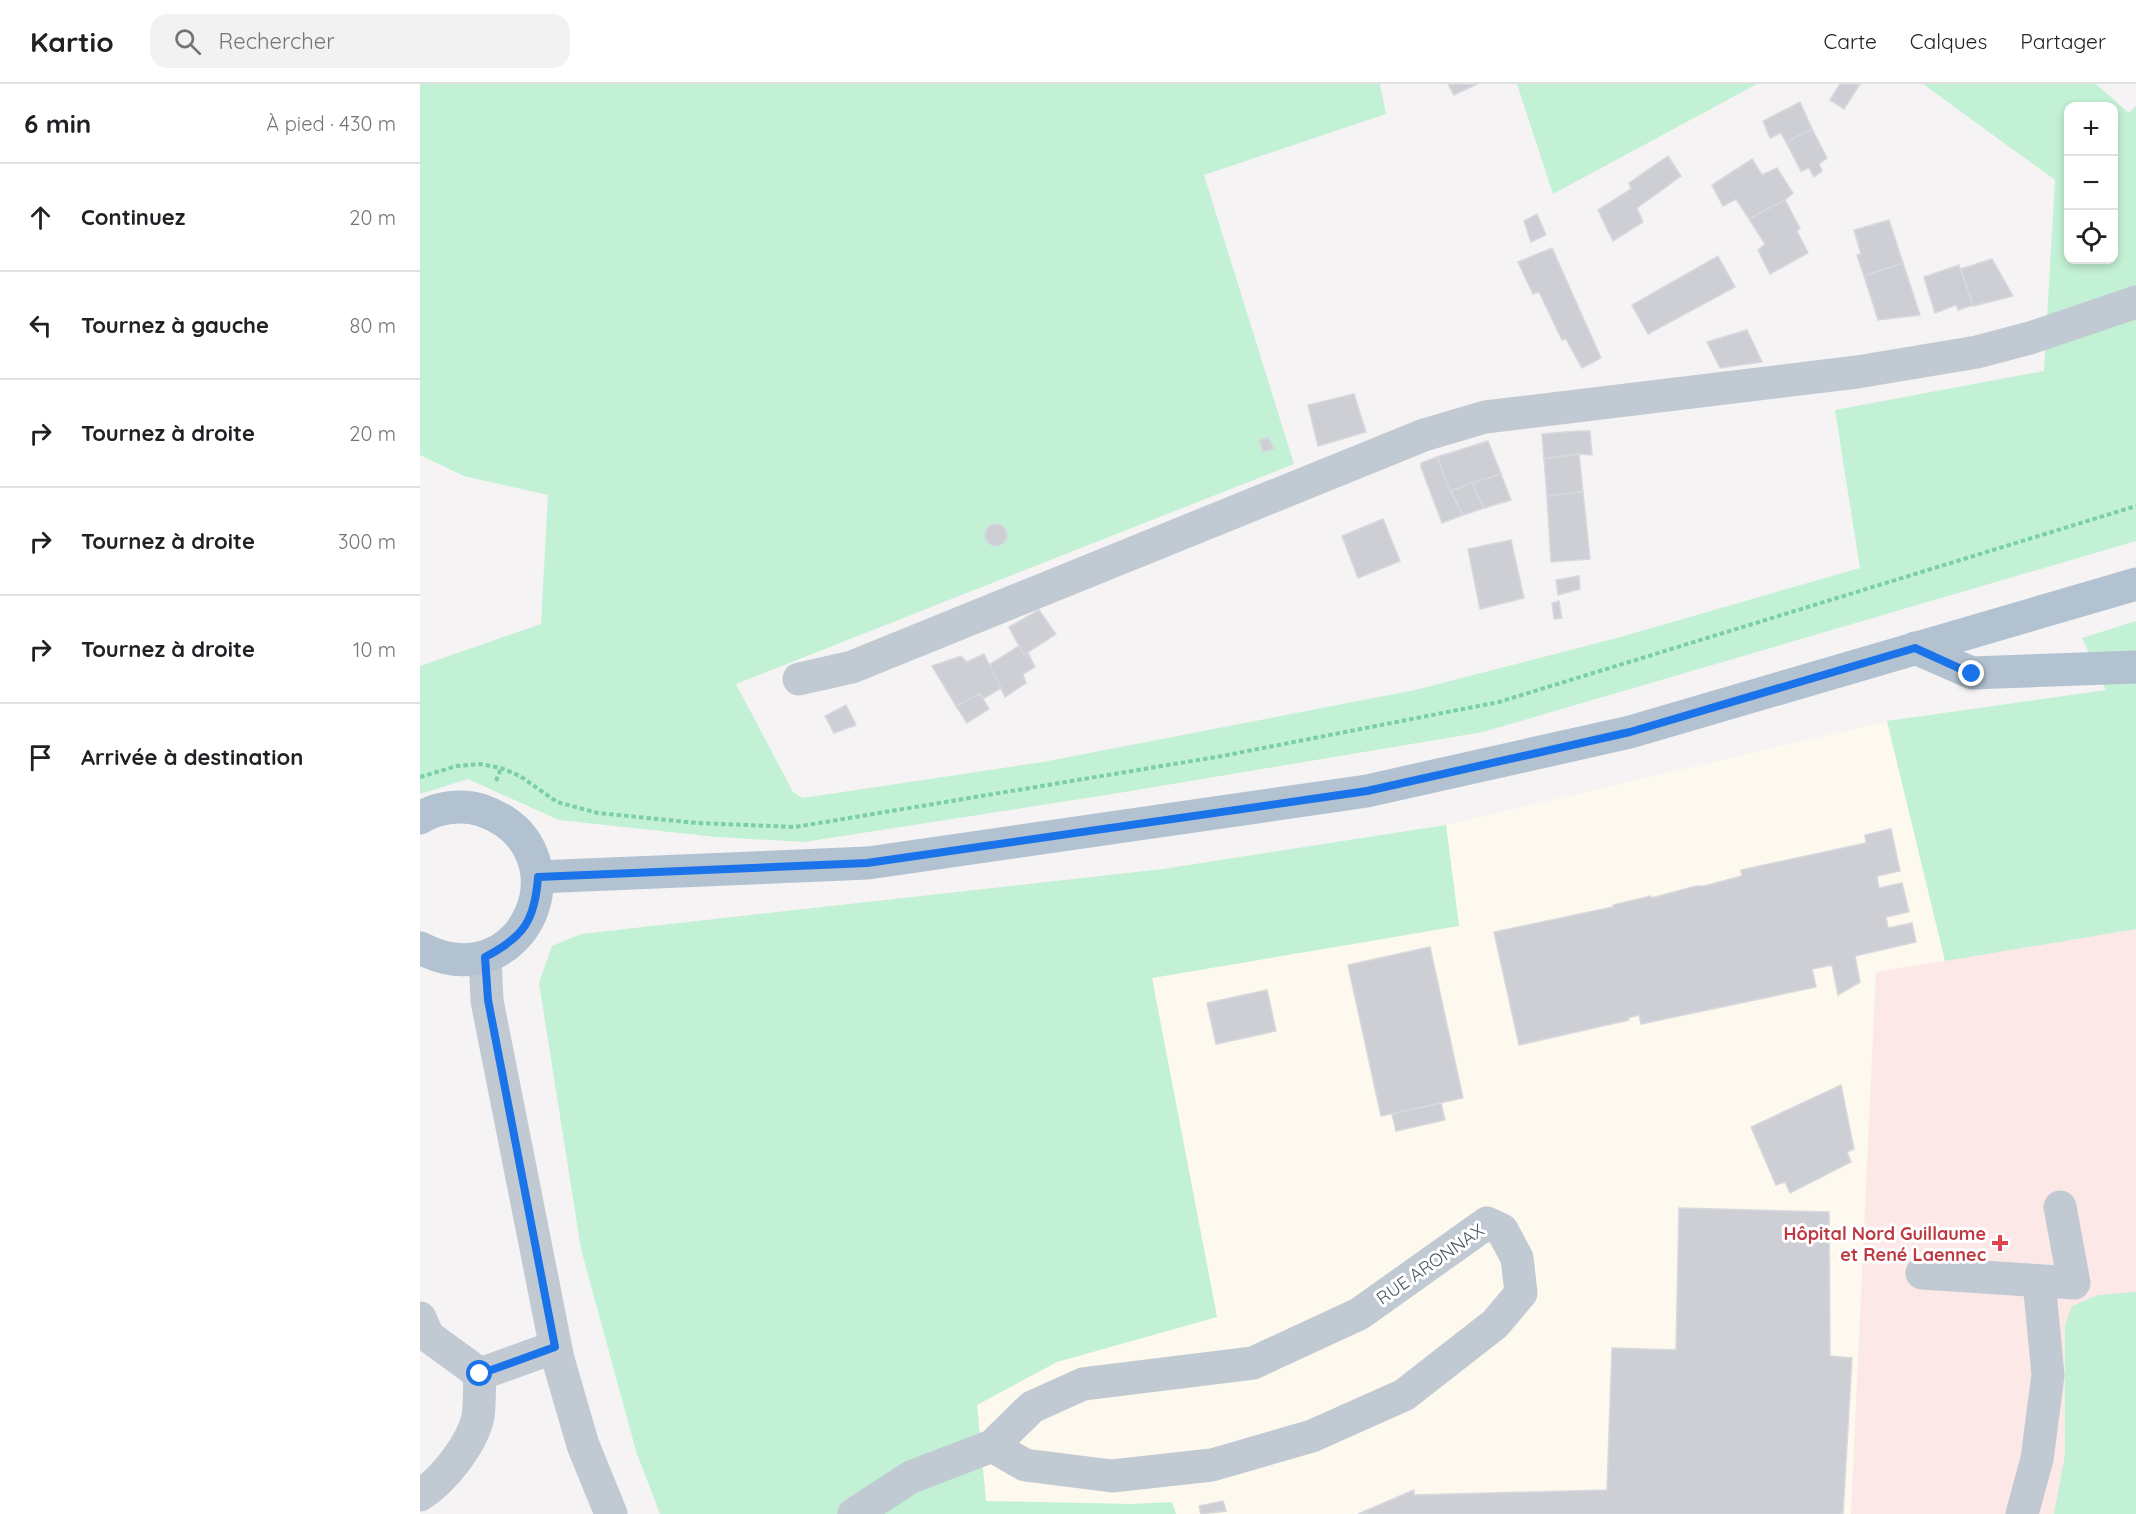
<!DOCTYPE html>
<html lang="fr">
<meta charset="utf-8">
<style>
body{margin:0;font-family:Quicksand,sans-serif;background:#f2f2f2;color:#202124}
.controls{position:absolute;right:18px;top:18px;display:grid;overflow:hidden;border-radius:12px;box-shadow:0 3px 9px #0003}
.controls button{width:54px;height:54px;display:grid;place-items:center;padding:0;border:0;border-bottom:2px solid #e0e0e0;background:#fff;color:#202124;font:30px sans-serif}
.stop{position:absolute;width:18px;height:18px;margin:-14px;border:4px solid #1a73e8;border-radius:50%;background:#fff}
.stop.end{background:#1a73e8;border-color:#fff;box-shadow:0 2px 6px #0008}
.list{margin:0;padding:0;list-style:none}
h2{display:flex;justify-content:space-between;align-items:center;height:78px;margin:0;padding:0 24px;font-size:26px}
h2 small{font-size:20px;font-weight:400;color:#757577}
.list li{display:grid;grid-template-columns:39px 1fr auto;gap:18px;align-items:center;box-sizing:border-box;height:108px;padding:0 24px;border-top:2px solid #e0e0e0}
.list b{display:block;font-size:22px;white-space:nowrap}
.list em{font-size:20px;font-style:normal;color:#757577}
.icon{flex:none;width:33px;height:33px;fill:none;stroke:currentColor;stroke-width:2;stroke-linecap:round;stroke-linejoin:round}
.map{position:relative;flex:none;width:1716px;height:1430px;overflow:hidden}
header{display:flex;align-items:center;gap:36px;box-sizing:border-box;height:84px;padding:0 30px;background:#fff;border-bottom:2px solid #e0e0e0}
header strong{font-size:28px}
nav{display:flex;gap:33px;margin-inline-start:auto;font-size:21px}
.search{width:420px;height:54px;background:#f2f2f2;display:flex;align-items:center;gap:15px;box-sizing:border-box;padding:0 21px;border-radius:18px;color:#757577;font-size:22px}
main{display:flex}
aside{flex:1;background:#fff}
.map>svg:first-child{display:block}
</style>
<header>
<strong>Kartio</strong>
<div class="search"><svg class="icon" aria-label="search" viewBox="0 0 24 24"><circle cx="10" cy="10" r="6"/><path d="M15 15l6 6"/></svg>Rechercher</div>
<nav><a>Carte</a><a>Calques</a><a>Partager</a></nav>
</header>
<main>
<aside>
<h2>6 min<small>À pied · 430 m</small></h2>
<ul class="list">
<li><svg class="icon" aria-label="ahead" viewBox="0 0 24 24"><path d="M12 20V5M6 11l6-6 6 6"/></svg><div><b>Continuez</b></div><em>20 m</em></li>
<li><svg class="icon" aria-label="left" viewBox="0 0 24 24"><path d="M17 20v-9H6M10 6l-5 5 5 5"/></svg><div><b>Tournez à gauche</b></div><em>80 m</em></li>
<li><svg class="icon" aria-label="right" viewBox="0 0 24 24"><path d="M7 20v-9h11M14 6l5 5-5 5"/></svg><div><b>Tournez à droite</b></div><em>20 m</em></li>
<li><svg class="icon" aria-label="right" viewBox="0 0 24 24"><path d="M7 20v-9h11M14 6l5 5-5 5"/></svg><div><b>Tournez à droite</b></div><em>300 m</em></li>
<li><svg class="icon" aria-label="right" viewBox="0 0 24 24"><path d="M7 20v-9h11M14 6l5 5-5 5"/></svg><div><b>Tournez à droite</b></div><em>10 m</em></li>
<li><svg class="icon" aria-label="arrive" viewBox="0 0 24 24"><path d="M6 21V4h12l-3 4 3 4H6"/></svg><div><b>Arrivée à destination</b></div></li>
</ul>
</aside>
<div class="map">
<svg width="1716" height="1430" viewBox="0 0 1716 1430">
<rect width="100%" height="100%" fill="#f5f3f3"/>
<path fill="#fdf9ef" d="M1467,637l58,240 -69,11 -25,542h-675l-4,-12 -41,2 -145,-3 -9,-97 80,-42 160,-45 -65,-339 306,-52 -12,-101z"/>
<path fill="#fce8e6" d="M1716,845v585h-285l25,-542z"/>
<g fill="#c3f1d5" fill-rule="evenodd">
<path d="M0,0h960l6,30 -182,61 90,289 -558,220 57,108 10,6 240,-36 372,-72 202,-52 243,-70 -25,-158 209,-39 11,-191 -132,-96h173l33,29 7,-7v435l-653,191 -358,60 -321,50 -88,-5 -157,-17 -91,-41 -48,15v-128l121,-42 7,-129 -84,-19 -44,-21zM1648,22h46v154h-46z"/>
<path d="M1097,0h240l-204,110z"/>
<path d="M1716,537v308l-191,32 -58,-240 219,-31 -24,-52z"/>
<path d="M1026,741l13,101 -307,52 65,339 -160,45 -80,43 9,96 145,3 41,-2 4,12h-516l-24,-63 -55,-202 -42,-266 13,-37 29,-12 582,-65z"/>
<path d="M1716,1208v222h-82l11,-59v-130l7,-19 26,-11z"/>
</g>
<g fill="#cdcfd5" stroke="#d7d9de" stroke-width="1.5">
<path d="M1028,0h29l-23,11z"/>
<path d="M1420,0h20l-16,25 -14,-9z"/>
<path d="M1380,18l12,27 -26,13 -5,-9 -11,5 -7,-17z"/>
<path d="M1392,45l15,29 -8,6 3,7 -8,6 -5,-9 -8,3 -15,-29z"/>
<path d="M1248,72l13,20 -44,32 6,14 -30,19 -15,-31 33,-21 -2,-6z"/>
<path d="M1332,75l10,16 15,-7 16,25 -8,7 -36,19 -13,-20 -13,7 -11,-21z"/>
<path d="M1365,116l15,28 -3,3 11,22 -38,21 -12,-24 7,-6 -16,-25z"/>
<path d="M1117,130l9,21 -15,7 -7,-21z"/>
<path d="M1469,136l14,43 -39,13 -7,-21 4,-1 -7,-24z"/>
<path d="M1132,164l49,110 -19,10 -16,-29 -4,1 -23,-48 -6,2 -15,-32z"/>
<path d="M1298,172l17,31 -87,47 -16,-29z"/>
<path d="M1572,175l21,37 -40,10 -12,-37z"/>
<path d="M1483,179l17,52 -42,5 -14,-44z"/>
<path d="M1539,181l14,40 -15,5 -2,-5 -21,8 -11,-36z"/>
<path d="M1327,246l15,32 -42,6 -13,-26z"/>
<path d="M934,310l12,38 -48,14 -10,-41z"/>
<path d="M1159,347h11l2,24 -13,-1 -35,5 -2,-25z"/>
<path d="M848,353l6,12 -11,3 -4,-12z"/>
<path d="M1068,357l13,33 -51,17 -13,-34z"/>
<path d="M1159,370l4,38 -36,4 -3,-37z"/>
<path d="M1017,373l13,34 13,24 -21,8 -21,-56v-4z"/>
<path d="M1081,390l10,26 -27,8 -12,-25z"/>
<path d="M1052,399l12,25 -21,7 -12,-24z"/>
<path d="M1163,408l7,67 -39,3 -4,-66z"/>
<path d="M963,435l17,42 -42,17 -16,-42z"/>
<circle cx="576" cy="451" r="11"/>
<path d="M1091,456l13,58 -44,11 -12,-60z"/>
<path d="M1159,492l1,13 -22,6 -2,-15z"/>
<path d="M1139,517l3,17 -8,1 -2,-16z"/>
<path d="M619,526l17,24 -32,21 -15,-28z"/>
<path d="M599,562l5,9 4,-2 7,14 -12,7 3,9 -21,14 -16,-32z"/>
<path d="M564,570l17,34 -18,11 -3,-5 -24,12 -24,-40 29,-10 6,6z"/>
<path d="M560,610l9,15 -22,14 -11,-17z"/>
<path d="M426,621l10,20 -22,8 -9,-17z"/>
<path d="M1471,745l9,42 -23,5 2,12 23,-5 7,29 -23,5 2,11 24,-5 4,19 -61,14 5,26 -22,13 -6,-30 -20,4 4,18 -175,37 -2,-9 -11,3 1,2 -110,25 -25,-113 119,-25v-2l38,-9v2l8,-2 37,-10h8l38,-10 -1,-6 125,-27 -1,-8z"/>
<path d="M1010,863l33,151 -82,18 -33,-151z"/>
<path d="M847,906l9,41 -60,13 -9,-41z"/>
<path d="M1421,1001l13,64 -7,3 4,10 -61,31 -5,-11 -9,3 -25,-58z"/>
<path d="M1021,1019l4,17 -49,11 -4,-17z"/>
<path d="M1259,1124l150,4 1,144 22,2 -9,156h-485l56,-24v5l193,-5 5,-142 64,2z"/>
<path d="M803,1417l3,10 -25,3 -2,-8z"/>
</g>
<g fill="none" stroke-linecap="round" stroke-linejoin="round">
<g stroke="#7ad0a6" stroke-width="4" stroke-dasharray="4.5 3" stroke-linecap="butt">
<path d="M0,693l37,-11 23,-2 21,4 19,8 37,26 41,11 99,10 98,4 427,-71 277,-54 637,-196"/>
<path d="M76,697l5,-13"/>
</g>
<g stroke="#c1cad2" stroke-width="33">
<path d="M379,595l53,-12 572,-232 61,-18 372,-45 120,-20 53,-14 106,-36"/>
<path d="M65,873l2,44 71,358 25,86 28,69"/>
<path d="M1502,1189l152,10 -14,-76"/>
<path d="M0,1234l8,18 52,38"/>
<path d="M0,1411c23,-14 52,-51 58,-78 2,-14 1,-29 2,-43l75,-27"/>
<path d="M434,1430l57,-37 81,-31 40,-39 51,-23 170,-21 106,-49 128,-91 15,7 15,28 4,35 -26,31 -91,71 -92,41 -100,29 -100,11 -87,-11 -33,-19"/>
<path d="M1602,1430l15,-55 11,-84 -9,-94"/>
</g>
<g stroke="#b3c2d1" stroke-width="33">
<path d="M1495,564l57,25 164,-6"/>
<path d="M0,734c17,-11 42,-14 61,-8 108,37 45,193 -61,138"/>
<path d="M118,793l330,-14 499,-72 263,-59 506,-148"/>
</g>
</g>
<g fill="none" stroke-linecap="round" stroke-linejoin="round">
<path stroke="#1a73e8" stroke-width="8" d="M60,1290l75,-27 -67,-347 -3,-43c39,-20 50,-37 53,-80l329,-14 500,-72 263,-59 285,-84 57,26"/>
</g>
<path fill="#e0444e" stroke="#fff" stroke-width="2" d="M1577 1150h6v6h6v6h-6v6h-6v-6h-6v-6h6z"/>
<g text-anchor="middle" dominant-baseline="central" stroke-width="6" stroke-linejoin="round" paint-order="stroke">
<g font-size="18" font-weight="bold" fill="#be3a42" stroke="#fff" text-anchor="end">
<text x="1566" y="1149">Hôpital Nord Guillaume<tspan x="1566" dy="21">et René Laennec</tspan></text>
</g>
<g font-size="18" fill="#4a5661" stroke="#fff">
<text transform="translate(1010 1180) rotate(-35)">RUE ARONNAX</text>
</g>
</g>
</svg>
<div class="controls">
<button>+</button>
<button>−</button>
<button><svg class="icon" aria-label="locate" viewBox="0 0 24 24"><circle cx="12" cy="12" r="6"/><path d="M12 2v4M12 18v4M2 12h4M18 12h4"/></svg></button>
</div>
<div class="stop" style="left:60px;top:1290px"></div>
<div class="stop end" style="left:1552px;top:590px"></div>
</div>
</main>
